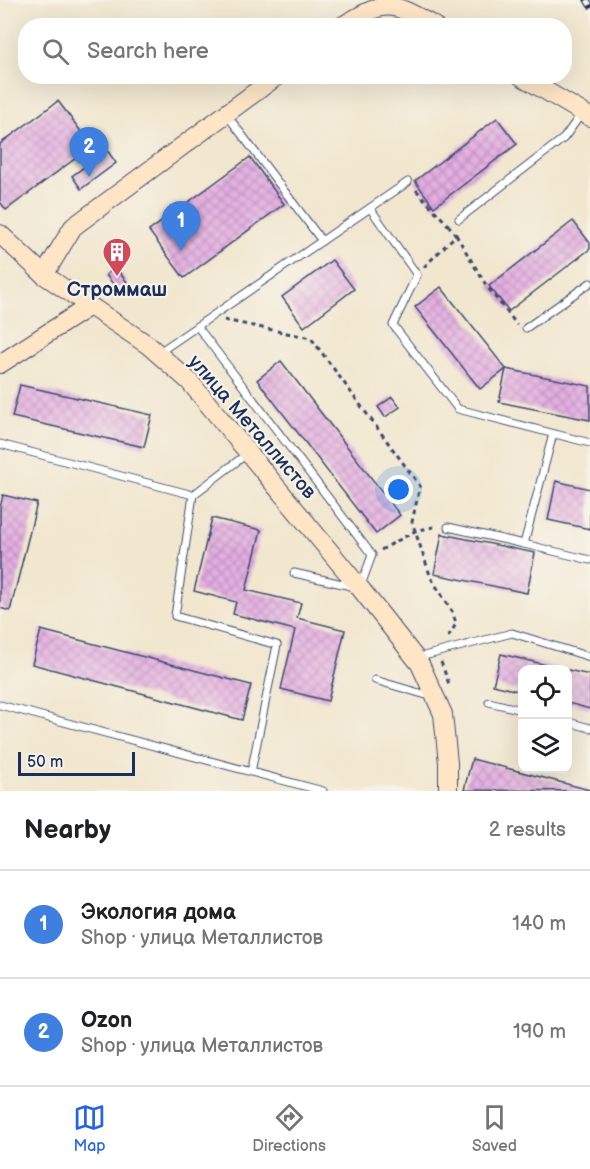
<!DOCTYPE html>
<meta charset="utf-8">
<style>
body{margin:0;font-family:"Balsamiq Sans",sans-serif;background:#f6f6f6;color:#202124}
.controls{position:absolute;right:18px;bottom:18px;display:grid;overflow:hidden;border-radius:12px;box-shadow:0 6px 24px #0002}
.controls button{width:54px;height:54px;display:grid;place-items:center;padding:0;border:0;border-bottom:2px solid #e0e0e0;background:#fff;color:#202124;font:30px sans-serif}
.scale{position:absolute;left:18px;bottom:15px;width:117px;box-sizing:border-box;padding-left:6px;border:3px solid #1b2f5e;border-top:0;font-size:16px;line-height:21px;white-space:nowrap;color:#1b2f5e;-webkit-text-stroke:4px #f7f3e8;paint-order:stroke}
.you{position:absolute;left:399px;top:490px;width:21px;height:21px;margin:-15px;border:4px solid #fff;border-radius:50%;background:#1a73e8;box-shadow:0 0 0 9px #1a73e833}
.badge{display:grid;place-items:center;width:39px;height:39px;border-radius:50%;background:#2563eb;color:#fff;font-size:20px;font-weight:700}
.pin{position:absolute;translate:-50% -50px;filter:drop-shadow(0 2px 3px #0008)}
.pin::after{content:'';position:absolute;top:32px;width:21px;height:18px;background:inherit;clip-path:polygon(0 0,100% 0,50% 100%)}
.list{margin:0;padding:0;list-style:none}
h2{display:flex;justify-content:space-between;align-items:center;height:78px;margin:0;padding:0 24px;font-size:26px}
h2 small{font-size:20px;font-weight:400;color:#757577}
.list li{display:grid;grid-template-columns:39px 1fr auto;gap:18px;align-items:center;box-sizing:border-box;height:108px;padding:0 24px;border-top:2px solid #e0e0e0}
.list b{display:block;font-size:22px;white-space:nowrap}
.list p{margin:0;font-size:20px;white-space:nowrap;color:#757577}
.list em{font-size:20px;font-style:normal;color:#757577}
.icon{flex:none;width:33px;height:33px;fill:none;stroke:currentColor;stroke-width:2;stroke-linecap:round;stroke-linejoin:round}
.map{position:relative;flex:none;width:590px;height:791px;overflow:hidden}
.search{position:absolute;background:#fff;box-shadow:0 6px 24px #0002;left:18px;right:18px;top:18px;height:66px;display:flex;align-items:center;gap:15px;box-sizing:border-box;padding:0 21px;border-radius:24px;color:#757577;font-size:22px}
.sheet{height:294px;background:#fff}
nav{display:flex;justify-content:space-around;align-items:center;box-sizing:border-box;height:84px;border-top:2px solid #e0e0e0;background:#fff;font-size:16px;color:#757577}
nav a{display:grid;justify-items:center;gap:3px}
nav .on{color:#2563eb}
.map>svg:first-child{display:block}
</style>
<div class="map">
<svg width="590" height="791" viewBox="0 0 590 791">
<defs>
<pattern id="building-cross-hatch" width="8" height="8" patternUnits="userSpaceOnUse" patternTransform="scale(1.5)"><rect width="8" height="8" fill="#e4afe1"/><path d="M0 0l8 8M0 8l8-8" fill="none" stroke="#b88fba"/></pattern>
</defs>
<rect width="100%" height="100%" fill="#f7f3e8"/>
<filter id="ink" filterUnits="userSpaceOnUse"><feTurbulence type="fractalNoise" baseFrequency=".0167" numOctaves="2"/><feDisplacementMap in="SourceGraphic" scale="12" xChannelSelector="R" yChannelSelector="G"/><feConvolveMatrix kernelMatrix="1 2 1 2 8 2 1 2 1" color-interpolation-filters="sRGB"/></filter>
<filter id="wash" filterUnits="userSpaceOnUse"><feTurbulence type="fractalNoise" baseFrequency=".008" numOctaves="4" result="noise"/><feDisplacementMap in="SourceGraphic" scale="24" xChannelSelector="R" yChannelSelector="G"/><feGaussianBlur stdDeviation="1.35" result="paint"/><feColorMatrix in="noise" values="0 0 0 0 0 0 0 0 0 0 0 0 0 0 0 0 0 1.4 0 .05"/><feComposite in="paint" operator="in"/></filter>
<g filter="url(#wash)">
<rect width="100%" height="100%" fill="#f1e6ce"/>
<g id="blocks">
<g fill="url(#building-cross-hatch)">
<path d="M58,101l34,45 -86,64 -6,-8v-58z"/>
<path d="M497,118l20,26 -83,63 -19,-26z"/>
<path d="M107,150l9,13 -35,26 -9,-13z"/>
<path d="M250,157l34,47 -100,74 -35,-47z"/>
<path d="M573,221l17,22v6l-81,62 -20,-25z"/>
<path d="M332,260l22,29 -50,38 -22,-30z"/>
<path d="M115,267l12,15 -9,8 -12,-15z"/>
<path d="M441,287l65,82 -26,20 -65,-82z"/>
<path d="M281,361l119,154 -24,19 -119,-154z"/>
<path d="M506,369l84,17v34l-91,-18z"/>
<path d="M20,385l132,30 -8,32 -132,-30z"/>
<path d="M392,397l8,10 -15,10 -7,-10z"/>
<path d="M556,481l34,8v40l-42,-9z"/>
<path d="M3,495l34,8 -27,108 -10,-3v-100z"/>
<path d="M212,518l49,12 -15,60 55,13 -4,15 48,12 -17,71 -47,-12 14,-59 -62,-16 3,-12 -42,-11z"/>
<path d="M442,534l93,19 -8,40 -93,-19z"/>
<path d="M41,630l210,55 -9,35 -210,-56z"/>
<path d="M501,654l62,15 -1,1h-40v22l-29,-7z"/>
<path d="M568,670l22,5v34l-22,-6z"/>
<path d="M472,759l118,31v1l-126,-1z"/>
</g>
</g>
</g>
<g filter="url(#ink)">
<use href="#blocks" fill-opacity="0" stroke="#3b4a6f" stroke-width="1.5"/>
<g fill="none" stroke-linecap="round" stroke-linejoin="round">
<g stroke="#3b4a6f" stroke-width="9">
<g id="lane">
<path d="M227,115l95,126"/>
<path d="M370,208l38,-26"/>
<path d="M459,219l105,-81 18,-25"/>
<path d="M197,326l175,229 -12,33 -66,-15"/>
<path d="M526,328l64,-45"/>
<path d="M158,353l212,-145 47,67 -24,50 65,84 132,34"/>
<path d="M553,434l-29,110 66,16"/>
<path d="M0,444l193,51 -18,121 102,29 -26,127"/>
<path d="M193,495l55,-42"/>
<path d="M448,527l76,17"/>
<path d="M416,658l96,-25 78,24"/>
<path d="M375,680l58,17"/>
<path d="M489,702l33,8"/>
<path d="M0,705l323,86"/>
<path d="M568,722l22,6"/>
</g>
</g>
<g stroke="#3b4a6f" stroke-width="20">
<g id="secondary">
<path d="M342,26c44,-26 47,-26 92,0"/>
<path d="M521,76l69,41"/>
<path d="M0,234l44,41 104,70 41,36 171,207 60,76 23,50 5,49v28"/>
<path d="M44,275l29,-48 204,-151"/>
<path d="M0,364l88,-57"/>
</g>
</g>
<g stroke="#3b4a6f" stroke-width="3" stroke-dasharray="4.5 4.5" stroke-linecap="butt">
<path d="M416,190l33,36"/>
<path d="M456,235l30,50 31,40"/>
<path d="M424,267l32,-32 -7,-9"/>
<path d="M224,320l87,18 109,148 -8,36 19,56 22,35 3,11 -8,13"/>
<path d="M381,550l34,-19 23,-5"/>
<path d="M441,662l8,22"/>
</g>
<use href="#lane" stroke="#fff" stroke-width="7"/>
<use href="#secondary" stroke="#fde5c5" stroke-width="18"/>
<g stroke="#1b2f5e" stroke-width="7">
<path id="rail" d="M587,0l3,5"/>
</g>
<use href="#rail" stroke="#f7f3e8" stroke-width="4.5" stroke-dasharray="14" stroke-linecap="butt"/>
</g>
</g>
<defs>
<g id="building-pin" transform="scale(1.5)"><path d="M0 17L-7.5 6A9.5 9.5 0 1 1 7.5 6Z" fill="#d1495b" stroke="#f7f3e8"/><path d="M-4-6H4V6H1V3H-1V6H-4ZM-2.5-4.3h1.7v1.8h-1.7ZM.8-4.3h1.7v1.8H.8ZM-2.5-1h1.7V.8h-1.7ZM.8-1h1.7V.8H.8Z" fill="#fff"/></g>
</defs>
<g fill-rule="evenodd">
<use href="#building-pin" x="117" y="252"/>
</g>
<g text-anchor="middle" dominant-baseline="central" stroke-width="4.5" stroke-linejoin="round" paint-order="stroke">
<g font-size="20" font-weight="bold" fill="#1b2f5e" stroke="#f7f3e8">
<text x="117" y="290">Строммаш</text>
</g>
<g font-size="20" fill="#1b2f5e" stroke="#f7f3e8">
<text transform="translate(252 427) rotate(49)">улица Металлистов</text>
</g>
</g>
</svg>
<div class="controls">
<button><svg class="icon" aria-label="locate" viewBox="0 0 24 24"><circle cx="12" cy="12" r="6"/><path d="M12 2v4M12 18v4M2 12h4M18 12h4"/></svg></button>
<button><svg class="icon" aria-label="layers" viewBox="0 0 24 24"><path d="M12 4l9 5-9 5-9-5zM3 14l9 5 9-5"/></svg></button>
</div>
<div class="scale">50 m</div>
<div class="you"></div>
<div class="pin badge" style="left:181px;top:251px;background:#3f7fe0">1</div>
<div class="pin badge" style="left:89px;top:177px;background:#3f7fe0">2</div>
<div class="search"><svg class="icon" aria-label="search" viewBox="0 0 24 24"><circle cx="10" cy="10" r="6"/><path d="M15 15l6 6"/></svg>Search here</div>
</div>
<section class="sheet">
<h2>Nearby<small>2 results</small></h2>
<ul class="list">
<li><span class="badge" style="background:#3f7fe0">1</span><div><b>Экология дома</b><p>Shop · улица Металлистов</p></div><em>140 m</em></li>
<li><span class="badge" style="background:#3f7fe0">2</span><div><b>Ozon</b><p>Shop · улица Металлистов</p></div><em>190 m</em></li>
</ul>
</section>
<nav>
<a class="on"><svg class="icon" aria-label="map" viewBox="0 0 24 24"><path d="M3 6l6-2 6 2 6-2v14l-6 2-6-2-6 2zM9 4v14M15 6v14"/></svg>Map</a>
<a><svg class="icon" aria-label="directions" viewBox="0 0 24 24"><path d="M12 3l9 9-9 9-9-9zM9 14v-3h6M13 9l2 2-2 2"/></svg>Directions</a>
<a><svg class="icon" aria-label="saved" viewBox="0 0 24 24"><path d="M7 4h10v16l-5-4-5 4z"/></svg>Saved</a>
</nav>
